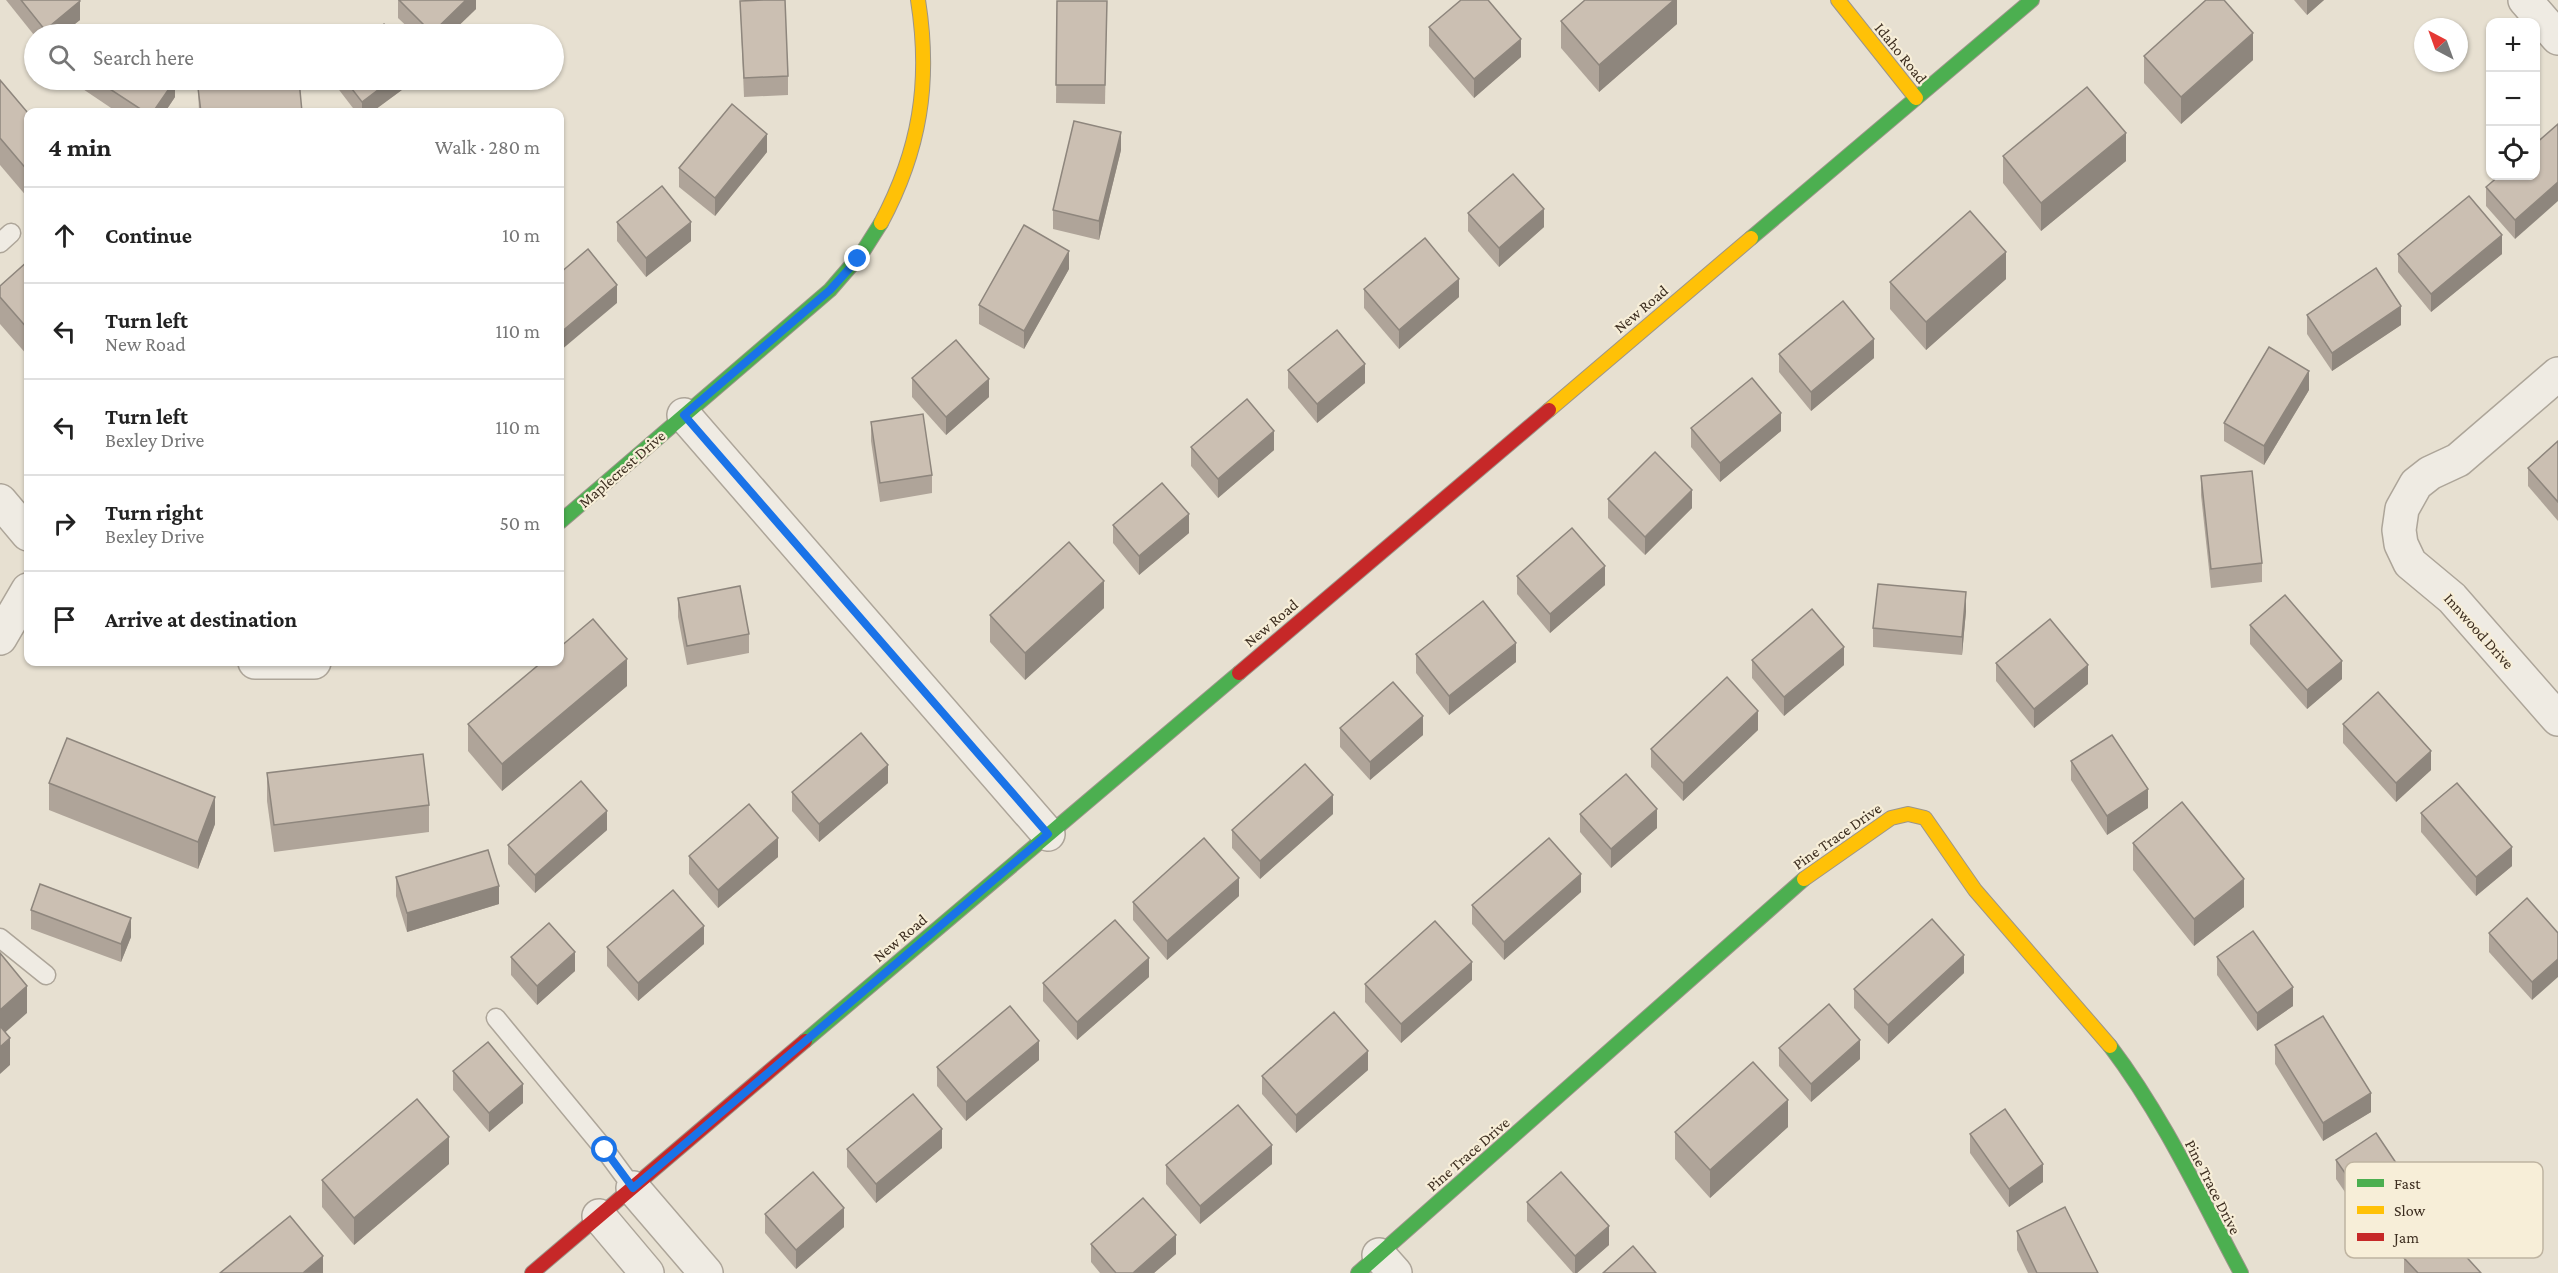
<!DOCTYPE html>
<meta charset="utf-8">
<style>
body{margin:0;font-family:"Crimson Pro",serif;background:#f2f2f2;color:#222}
.controls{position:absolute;right:18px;top:18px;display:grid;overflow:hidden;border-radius:12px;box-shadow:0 2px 4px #0004}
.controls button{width:54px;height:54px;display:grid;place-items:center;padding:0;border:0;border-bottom:2px solid #e0e0e0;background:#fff;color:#222;font:30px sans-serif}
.compass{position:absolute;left:2414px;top:18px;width:54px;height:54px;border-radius:50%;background:#fff;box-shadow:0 2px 4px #0004;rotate:319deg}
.stop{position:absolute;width:18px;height:18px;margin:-14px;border:4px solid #1a73e8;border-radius:50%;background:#fff}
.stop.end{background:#1a73e8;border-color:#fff;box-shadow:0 2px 6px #0008}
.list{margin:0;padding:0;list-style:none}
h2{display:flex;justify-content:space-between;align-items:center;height:78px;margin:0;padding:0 24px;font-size:26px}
h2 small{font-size:20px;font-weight:400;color:#767676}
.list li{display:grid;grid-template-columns:39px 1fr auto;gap:18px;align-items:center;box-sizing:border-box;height:96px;padding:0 24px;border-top:2px solid #e0e0e0}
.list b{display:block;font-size:22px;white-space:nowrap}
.list p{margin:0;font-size:20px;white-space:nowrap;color:#767676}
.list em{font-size:20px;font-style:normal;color:#767676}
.icon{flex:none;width:33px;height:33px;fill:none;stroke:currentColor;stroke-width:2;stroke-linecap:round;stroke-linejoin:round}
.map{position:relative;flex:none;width:2558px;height:1273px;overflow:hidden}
.search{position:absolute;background:#fff;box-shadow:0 2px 4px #0004;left:24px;top:24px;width:540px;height:66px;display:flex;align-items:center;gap:15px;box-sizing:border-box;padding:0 21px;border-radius:33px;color:#767676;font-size:22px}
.panel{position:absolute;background:#fff;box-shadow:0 2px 4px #0004;left:24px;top:108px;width:540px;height:558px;border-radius:12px}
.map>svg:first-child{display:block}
</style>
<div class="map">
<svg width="2558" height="1273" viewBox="0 0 2558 1273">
<rect width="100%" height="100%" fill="#e7e0d1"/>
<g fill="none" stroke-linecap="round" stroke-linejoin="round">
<g stroke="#ada599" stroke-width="21">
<g id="lane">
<path d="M0,243l11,-10"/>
<path d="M0,938l46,37"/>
<path d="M496,1018l109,132 28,38"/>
</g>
</g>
<g stroke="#ada599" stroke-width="36">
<g id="street">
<path d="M2525,0l33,38"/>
<path d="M2558,374l-100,86 -28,13 -14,11 -14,25 -3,21 2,14 9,19 42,35 106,121"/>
<path d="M684,415l364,419"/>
<path d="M0,501l28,33"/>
<path d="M0,638l28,-48"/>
<path d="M255,662h59"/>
<path d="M633,1188l73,85"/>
<path d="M599,1216l48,57"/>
<path d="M1379,1255l16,18"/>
</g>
</g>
<g stroke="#9c958a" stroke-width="16">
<g id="fast">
<path d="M1751,238l281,-238"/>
<path d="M560,522l270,-232 32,-37 19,-30"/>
<path d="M805,1041l434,-368"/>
<path d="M2110,1046c53,70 90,150 131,227"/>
<path d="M1358,1273l446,-394"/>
</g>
</g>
<g stroke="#9c958a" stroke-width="16">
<g id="slow">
<path d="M1838,0l78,98"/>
<path d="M881,223c39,-73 50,-141 37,-223"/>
<path d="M1549,410l202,-172"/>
<path d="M1804,879l87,-61 17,-4 17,4 50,72 135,156"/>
</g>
</g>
<g stroke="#9c958a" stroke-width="16">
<g id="jam">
<path d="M1239,673l310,-263"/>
<path d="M532,1273l273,-232"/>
</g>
</g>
<use href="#lane" stroke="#efebe3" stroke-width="18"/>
<use href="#street" stroke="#efebe3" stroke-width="33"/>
<use href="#fast" stroke="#4caf50" stroke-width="14"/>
<use href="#slow" stroke="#ffc107" stroke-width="14"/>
<use href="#jam" stroke="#c62828" stroke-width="14"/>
</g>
<g fill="#afa499">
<path d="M6,0h73l1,20 -18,14 -28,1z"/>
<path d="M398,0h78v9l-26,25h-35l-17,-16z"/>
<path d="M1677,0v24l-78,68 -38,-44v-27z"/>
<path d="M2294,0h30l-17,15z"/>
<path d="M740,1l48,75v19l-44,2z"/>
<path d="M1057,1h50l-2,103 -49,-1z"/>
<path d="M1429,27l92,30 -47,41 -45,-52z"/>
<path d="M2144,56l109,4 -72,64 -37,-41z"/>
<path d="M0,80l28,33v85l-28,-33z"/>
<path d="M71,80h104v17l-10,15h-48l-46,-31z"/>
<path d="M333,80h81v1l-42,31h-16l-23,-30z"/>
<path d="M198,88l104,24h-103z"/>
<path d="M1121,150l-22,90 -46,-11v-19z"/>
<path d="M767,152l-52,64 -36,-29v-19z"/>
<path d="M2003,156l123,5 -85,70 -38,-48z"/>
<path d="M2535,176l-20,63 -29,-33v-19z"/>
<path d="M1468,213l76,14 -45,40 -31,-36z"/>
<path d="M617,222l74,19 -45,36 -29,-36z"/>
<path d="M2398,254h104l-71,58 -33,-40z"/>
<path d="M28,261v95l-28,-32v-38z"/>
<path d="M1069,269l-45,80 -45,-25v-19z"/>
<path d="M2006,279l-80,71 -36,-41v-27z"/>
<path d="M1364,289l95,8 -60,52 -35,-41z"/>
<path d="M2307,315l94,10 -69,46 -25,-37z"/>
<path d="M1779,354l95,4 -63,53 -32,-39z"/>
<path d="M1288,370l77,13 -48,40 -29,-35z"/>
<path d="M912,378l77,19 -43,38 -34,-38z"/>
<path d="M2309,390l-45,75 -40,-24v-18z"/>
<path d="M871,422l61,53v18l-52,9 -9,-61z"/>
<path d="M1691,428l90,3 -61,51 -29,-35z"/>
<path d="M2558,441v80l-30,-35v-18z"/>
<path d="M1191,447l83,3 -56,48 -27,-32z"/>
<path d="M2201,476l61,87v19l-51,6 -10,-93z"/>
<path d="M1608,499l84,9 -47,47 -37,-37z"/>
<path d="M1113,525l76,8 -50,42 -26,-32z"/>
<path d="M1517,576l88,9 -55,48 -33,-39z"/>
<path d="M678,598l71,36v19l-62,12 -9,-48z"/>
<path d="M1104,608l-79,72 -35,-38v-27z"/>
<path d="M1966,611l-4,44 -89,-8v-19z"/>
<path d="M2250,625l92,54 -35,30 -57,-65z"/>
<path d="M1416,654l100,8 -67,53 -33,-42z"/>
<path d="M1752,660l92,5 -60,51 -32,-38z"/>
<path d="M1996,663l92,21 -54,44 -38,-47z"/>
<path d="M627,686l-125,105 -34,-40v-27z"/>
<path d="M2343,724l88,46 -35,32 -53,-59z"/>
<path d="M1340,728l83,7 -53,45 -30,-33z"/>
<path d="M1758,730l-75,71 -32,-34v-18z"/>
<path d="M2071,761l77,47 -41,27 -36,-55z"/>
<path d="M267,773l162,32v27l-155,20 -7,-51z"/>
<path d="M49,783l166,41 -17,45 -149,-59z"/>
<path d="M888,783l-69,59 -27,-31v-19z"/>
<path d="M2421,813l91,53 -36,30 -55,-64z"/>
<path d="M1333,814l-73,65 -28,-31v-18z"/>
<path d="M1580,814l77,14 -46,40 -31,-36z"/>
<path d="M607,830l-72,63 -27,-29v-19z"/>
<path d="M2133,843l111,64 -50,39 -61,-76z"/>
<path d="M689,856l89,1 -60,51 -29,-34z"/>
<path d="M396,877l103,27 -92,28 -11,-36z"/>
<path d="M1581,892l-77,68 -32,-36v-19z"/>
<path d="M1239,896l-72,64 -34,-40v-18z"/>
<path d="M31,910l100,27 -10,25 -90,-33z"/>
<path d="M2489,933h69l-26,67 -43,-48z"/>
<path d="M704,944l-66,57 -31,-35v-19z"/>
<path d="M511,957l64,14 -38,34 -26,-30z"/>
<path d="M2217,957l76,49 -36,25 -40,-56z"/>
<path d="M1964,973l-76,71 -34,-36v-19z"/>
<path d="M1149,977l-72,63 -34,-39v-18z"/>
<path d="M1472,980l-71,63 -36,-41v-18z"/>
<path d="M2275,1045l96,67 -48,29 -48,-77z"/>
<path d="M1779,1048l81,11 -49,43 -32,-36z"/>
<path d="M1039,1060l-73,61 -29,-35v-19z"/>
<path d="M1368,1070l-72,63 -34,-39v-18z"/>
<path d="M453,1071l70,32 -34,29 -36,-42z"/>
<path d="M1788,1127l-78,71 -35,-39v-27z"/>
<path d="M1970,1134l73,48 -34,25 -39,-54z"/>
<path d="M942,1148l-66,55 -29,-36v-18z"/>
<path d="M2336,1160l87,62 -39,27 -48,-70z"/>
<path d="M449,1164l-95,81 -32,-38v-27z"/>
<path d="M1272,1164l-72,60 -34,-40v-19z"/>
<path d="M1527,1202l82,43 -32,28h-4l-46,-52z"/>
<path d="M765,1214l79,13 -48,42 -31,-36z"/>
<path d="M2017,1231l81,42h-70l-11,-23z"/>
<path d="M1091,1244l85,10 -22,19h-54l-9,-11z"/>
<path d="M2404,1258l77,15h-77z"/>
</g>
<g fill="#8e867d">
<path d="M466,0h10v9l-26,25h-18v-1z"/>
<path d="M1674,0h3v24l-78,68v-27z"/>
<path d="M2307,0h17l-17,15z"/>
<path d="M80,1v19l-18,14h-17v-4z"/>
<path d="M2253,33v27l-72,64v-27z"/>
<path d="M1521,39v18l-47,41v-19z"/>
<path d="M175,80v17l-10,15h-12z"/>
<path d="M391,80h23v1l-42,31h-10v-10z"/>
<path d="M1121,132v18l-22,90v-19z"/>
<path d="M2126,133v28l-85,70v-28z"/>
<path d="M767,134v18l-52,64v-18z"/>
<path d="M2558,182v19l-43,38v-19z"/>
<path d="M1544,209v18l-45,40v-19z"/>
<path d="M691,222v19l-45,36v-19z"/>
<path d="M2502,235v19l-71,58v-18z"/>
<path d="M1069,251v18l-45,80v-18z"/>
<path d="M2006,252v27l-80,71v-28z"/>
<path d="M1459,279v18l-60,52v-19z"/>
<path d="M617,285v18l-57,48v-18z"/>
<path d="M2401,306v19l-69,46v-18z"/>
<path d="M1874,339v19l-63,53v-19z"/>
<path d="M1365,364v19l-48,40v-19z"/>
<path d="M2309,371v19l-45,75v-19z"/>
<path d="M989,379v18l-43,38v-18z"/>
<path d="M1781,413v18l-61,51v-19z"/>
<path d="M1274,431v19l-56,48v-19z"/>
<path d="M1692,490v18l-47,47v-18z"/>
<path d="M1189,514v19l-50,42v-19z"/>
<path d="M1605,566v19l-55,48v-19z"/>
<path d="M1104,581v27l-79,72v-27z"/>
<path d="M1966,592v19l-4,44v-18z"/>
<path d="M1516,643v19l-67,53v-19z"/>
<path d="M1844,647v18l-60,51v-19z"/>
<path d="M627,659v27l-125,105v-27z"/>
<path d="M2342,661v18l-35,30v-19z"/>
<path d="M2088,665v19l-54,44v-19z"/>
<path d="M1758,711v19l-75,71v-18z"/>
<path d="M1423,716v19l-53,45v-18z"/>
<path d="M2431,751v19l-35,32v-19z"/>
<path d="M888,765v18l-69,59v-18z"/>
<path d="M2148,789v19l-41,27v-19z"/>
<path d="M1333,795v19l-73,65v-18z"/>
<path d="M215,797v27l-17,45v-27z"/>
<path d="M1657,809v19l-46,40v-19z"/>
<path d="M607,811v19l-72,63v-18z"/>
<path d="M778,838v19l-60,51v-18z"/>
<path d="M2512,847v19l-36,30v-19z"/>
<path d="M1581,874v18l-77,68v-18z"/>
<path d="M1239,878v18l-72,64v-19z"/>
<path d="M2244,879v28l-50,39v-27z"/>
<path d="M499,886v18l-92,28v-19z"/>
<path d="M131,918v19l-10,25v-18z"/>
<path d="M704,926v18l-66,57v-18z"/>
<path d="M575,952v19l-38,34v-19z"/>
<path d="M1964,955v18l-76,71v-19z"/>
<path d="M1149,958v19l-72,63v-18z"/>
<path d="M2558,959v18l-26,23v-18z"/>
<path d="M1472,962v18l-71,63v-19z"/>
<path d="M27,986v27l-27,24v-27z"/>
<path d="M2293,987v19l-36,25v-18z"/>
<path d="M10,1038v27l-10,9v-27z"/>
<path d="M1860,1040v19l-49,43v-18z"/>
<path d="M1039,1041v19l-73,61v-19z"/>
<path d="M1368,1051v19l-72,63v-18z"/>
<path d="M523,1084v19l-34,29v-19z"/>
<path d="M2371,1093v19l-48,29v-18z"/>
<path d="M1788,1100v27l-78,71v-28z"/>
<path d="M942,1129v19l-66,55v-19z"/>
<path d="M449,1137v27l-95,81v-27z"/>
<path d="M1272,1145v19l-72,60v-18z"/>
<path d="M2043,1164v18l-34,25v-18z"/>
<path d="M2423,1203v19l-39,27v-19z"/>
<path d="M844,1208v19l-48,42v-19z"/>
<path d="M1609,1226v19l-32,28h-2v-17z"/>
<path d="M1176,1235v19l-22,19h-21z"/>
<path d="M323,1256v17h-20z"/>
</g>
<g fill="#cbbfb2" stroke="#8e867d" stroke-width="1.5">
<path d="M21,0h58l1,1 -35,29z"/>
<path d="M399,0h67l-34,33z"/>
<path d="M764,0h21l3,76 -44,2 -4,-77z"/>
<path d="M1461,0h27l33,39 -47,40 -45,-52z"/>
<path d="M1585,0h89l-75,65 -38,-44z"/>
<path d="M2206,0h18l29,33 -72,64 -37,-41z"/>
<path d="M1057,1h50l-2,84h-49z"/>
<path d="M384,24l8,10h-21z"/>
<path d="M96,25l15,9h-21z"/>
<path d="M0,80l28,33v58l-28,-33z"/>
<path d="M96,80h79l-22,32h-8z"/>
<path d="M294,80h5l3,32h-101l-3,-24z"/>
<path d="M345,80h46l-29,22z"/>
<path d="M2087,87l39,46 -85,70 -38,-47z"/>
<path d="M732,104l35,30 -52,64 -36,-30z"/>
<path d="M1074,121l47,11 -22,89 -46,-11z"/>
<path d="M2558,124v58l-43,38 -29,-33 13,-11h36v-32z"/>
<path d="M1513,174l31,35 -45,39 -31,-35z"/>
<path d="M662,186l29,36 -45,36 -29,-36z"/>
<path d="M2469,196l33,39 -71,59 -33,-40z"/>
<path d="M1970,211l36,41 -80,70 -36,-40z"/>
<path d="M1024,225l45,26 -45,80 -45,-26z"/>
<path d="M1425,238l34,41 -60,51 -35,-41z"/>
<path d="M588,249l29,36 -57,48v-60z"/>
<path d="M28,261v68l-28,-32v-11z"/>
<path d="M2376,268l25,38 -69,47 -25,-38z"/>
<path d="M1843,301l31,38 -63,53 -32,-38z"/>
<path d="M1337,330l28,34 -48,40 -29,-34z"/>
<path d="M956,340l33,39 -43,38 -34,-39z"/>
<path d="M2269,347l40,24 -45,75 -40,-23z"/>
<path d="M1752,378l29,35 -61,50 -29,-35z"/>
<path d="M1247,399l27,32 -56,48 -27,-32z"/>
<path d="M923,414l9,61 -52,8 -9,-61z"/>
<path d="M2558,441v61l-30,-34z"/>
<path d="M1655,452l37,38 -47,47 -37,-38z"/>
<path d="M2252,471l10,92 -51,6 -10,-93z"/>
<path d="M1162,483l27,31 -50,42 -26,-31z"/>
<path d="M1572,528l33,38 -55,48 -33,-38z"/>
<path d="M1069,542l35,39 -79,72 -35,-38z"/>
<path d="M1878,584l88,8 -4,45 -89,-9z"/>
<path d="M740,586l9,48 -62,12 -9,-48z"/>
<path d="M2285,595l57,66 -35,29 -57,-65z"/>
<path d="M1483,601l33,42 -67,53 -33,-42z"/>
<path d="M1812,609l32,38 -60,50 -32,-37z"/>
<path d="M593,619l34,40 -125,105 -34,-40 74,-62h18v-15z"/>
<path d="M2050,619l38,46 -54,44 -38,-46z"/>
<path d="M1727,677l31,34 -75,72 -32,-34z"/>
<path d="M1393,682l30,34 -53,46 -30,-34z"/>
<path d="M2378,692l53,59 -35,32 -53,-59z"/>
<path d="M861,733l27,32 -69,59 -27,-32z"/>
<path d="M2112,735l36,54 -41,27 -36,-55z"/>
<path d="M67,738l148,59 -17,45 -149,-59z"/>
<path d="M423,754l6,51 -155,20 -7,-52z"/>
<path d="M1305,764l28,31 -73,66 -28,-31z"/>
<path d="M1626,774l31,35 -46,40 -31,-35z"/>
<path d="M581,781l26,30 -72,64 -27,-30z"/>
<path d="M2457,783l55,64 -36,30 -55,-64z"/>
<path d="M2182,802l62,77 -50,40 -61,-76z"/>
<path d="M749,804l29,34 -60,52 -29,-34z"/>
<path d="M1204,838l35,40 -72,63 -34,-39z"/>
<path d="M1549,838l32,36 -77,68 -32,-37z"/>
<path d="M488,850l11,36 -92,27 -11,-36z"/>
<path d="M40,884l91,34 -10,26 -90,-34z"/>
<path d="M673,890l31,36 -66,57 -31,-36z"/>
<path d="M2527,898l31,35v26l-26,23 -43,-49z"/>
<path d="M1932,919l32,36 -76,70 -34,-36z"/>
<path d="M1115,920l34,38 -72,64 -34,-39z"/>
<path d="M1435,921l37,41 -71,62 -36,-40z"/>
<path d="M549,923l26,29 -38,34 -26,-29z"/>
<path d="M2253,931l40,56 -36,26 -40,-56z"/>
<path d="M0,953l27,33 -27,24z"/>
<path d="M1829,1004l31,36 -49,44 -32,-36z"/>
<path d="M1010,1006l29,35 -73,61 -29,-35z"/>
<path d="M1334,1012l34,39 -72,64 -34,-39z"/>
<path d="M2323,1016l48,77 -48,30 -48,-78z"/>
<path d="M0,1026l10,12 -10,9z"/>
<path d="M488,1042l35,42 -34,29 -36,-42z"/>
<path d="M1753,1062l35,38 -78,70 -35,-38z"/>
<path d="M913,1094l29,35 -66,55 -29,-35z"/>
<path d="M417,1099l32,38 -95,81 -32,-38z"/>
<path d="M1238,1105l34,40 -72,61 -34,-41z"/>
<path d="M2005,1109l38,55 -34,25 -39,-55z"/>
<path d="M2376,1133l47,70 -39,27 -48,-70z"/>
<path d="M813,1172l31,36 -48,42 -31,-36z"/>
<path d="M1561,1172l48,54 -34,30 -48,-54z"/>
<path d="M1143,1198l33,37 -43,38h-17l-25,-29z"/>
<path d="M2065,1207l33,66h-61l-20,-42z"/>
<path d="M290,1216l33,40 -20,17h-83z"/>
<path d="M2439,1227l42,46h-63l-14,-15z"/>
<path d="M1633,1246l23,27h-53z"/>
</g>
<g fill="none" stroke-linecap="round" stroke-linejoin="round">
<path stroke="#1a73e8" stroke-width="8" d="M605,1150l28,38 415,-354 -364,-419 146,-125 28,-31"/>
</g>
<g text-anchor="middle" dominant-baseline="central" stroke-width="4.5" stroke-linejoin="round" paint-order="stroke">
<g font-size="16" fill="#3d2e20" stroke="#f7eed8">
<text transform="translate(1901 53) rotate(51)">Idaho Road</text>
<text transform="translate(1641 309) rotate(-40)">New Road</text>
<text transform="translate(622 469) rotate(-41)">Maplecrest Drive</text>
<text transform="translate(1271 623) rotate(-40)">New Road</text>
<text transform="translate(2479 631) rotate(48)">Innwood Drive</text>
<text transform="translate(1837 836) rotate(-35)">Pine Trace Drive</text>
<text transform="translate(900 938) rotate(-40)">New Road</text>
<text transform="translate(1468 1154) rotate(-41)">Pine Trace Drive</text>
<text transform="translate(2213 1187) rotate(63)">Pine Trace Drive</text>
</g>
</g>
<rect x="2345" y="1162" width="198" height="96" rx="9" fill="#f7eed8" stroke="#bfb4a1" stroke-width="1.5"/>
<rect x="2357" y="1179" width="27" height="8" fill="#4caf50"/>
<rect x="2357" y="1206" width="27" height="8" fill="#ffc107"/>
<rect x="2357" y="1233" width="27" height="8" fill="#c62828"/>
<g font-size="16" fill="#3d2e20">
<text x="2394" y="1189">Fast</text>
<text x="2394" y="1216">Slow</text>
<text x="2394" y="1243">Jam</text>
</g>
</svg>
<div class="controls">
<button>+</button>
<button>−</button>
<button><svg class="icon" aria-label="locate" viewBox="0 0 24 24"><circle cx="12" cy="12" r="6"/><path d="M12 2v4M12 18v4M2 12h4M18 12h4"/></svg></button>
</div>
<svg class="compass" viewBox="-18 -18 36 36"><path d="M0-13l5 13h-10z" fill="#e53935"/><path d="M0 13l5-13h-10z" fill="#767676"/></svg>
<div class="stop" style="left:605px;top:1150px"></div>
<div class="stop end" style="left:858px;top:259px"></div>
<div class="search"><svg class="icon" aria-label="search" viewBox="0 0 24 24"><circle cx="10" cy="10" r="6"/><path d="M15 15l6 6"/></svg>Search here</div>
<section class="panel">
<h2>4 min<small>Walk · 280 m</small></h2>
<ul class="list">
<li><svg class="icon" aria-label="ahead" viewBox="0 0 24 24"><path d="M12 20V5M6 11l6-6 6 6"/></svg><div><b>Continue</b></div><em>10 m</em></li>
<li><svg class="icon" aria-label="left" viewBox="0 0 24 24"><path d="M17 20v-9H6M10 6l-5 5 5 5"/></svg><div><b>Turn left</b><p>New Road</p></div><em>110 m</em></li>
<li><svg class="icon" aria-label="left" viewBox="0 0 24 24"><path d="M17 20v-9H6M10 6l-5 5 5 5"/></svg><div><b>Turn left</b><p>Bexley Drive</p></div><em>110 m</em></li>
<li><svg class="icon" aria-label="right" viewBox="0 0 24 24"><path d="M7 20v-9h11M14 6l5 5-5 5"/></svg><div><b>Turn right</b><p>Bexley Drive</p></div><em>50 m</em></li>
<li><svg class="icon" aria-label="arrive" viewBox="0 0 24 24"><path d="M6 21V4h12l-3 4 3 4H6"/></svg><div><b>Arrive at destination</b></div></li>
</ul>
</section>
</div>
